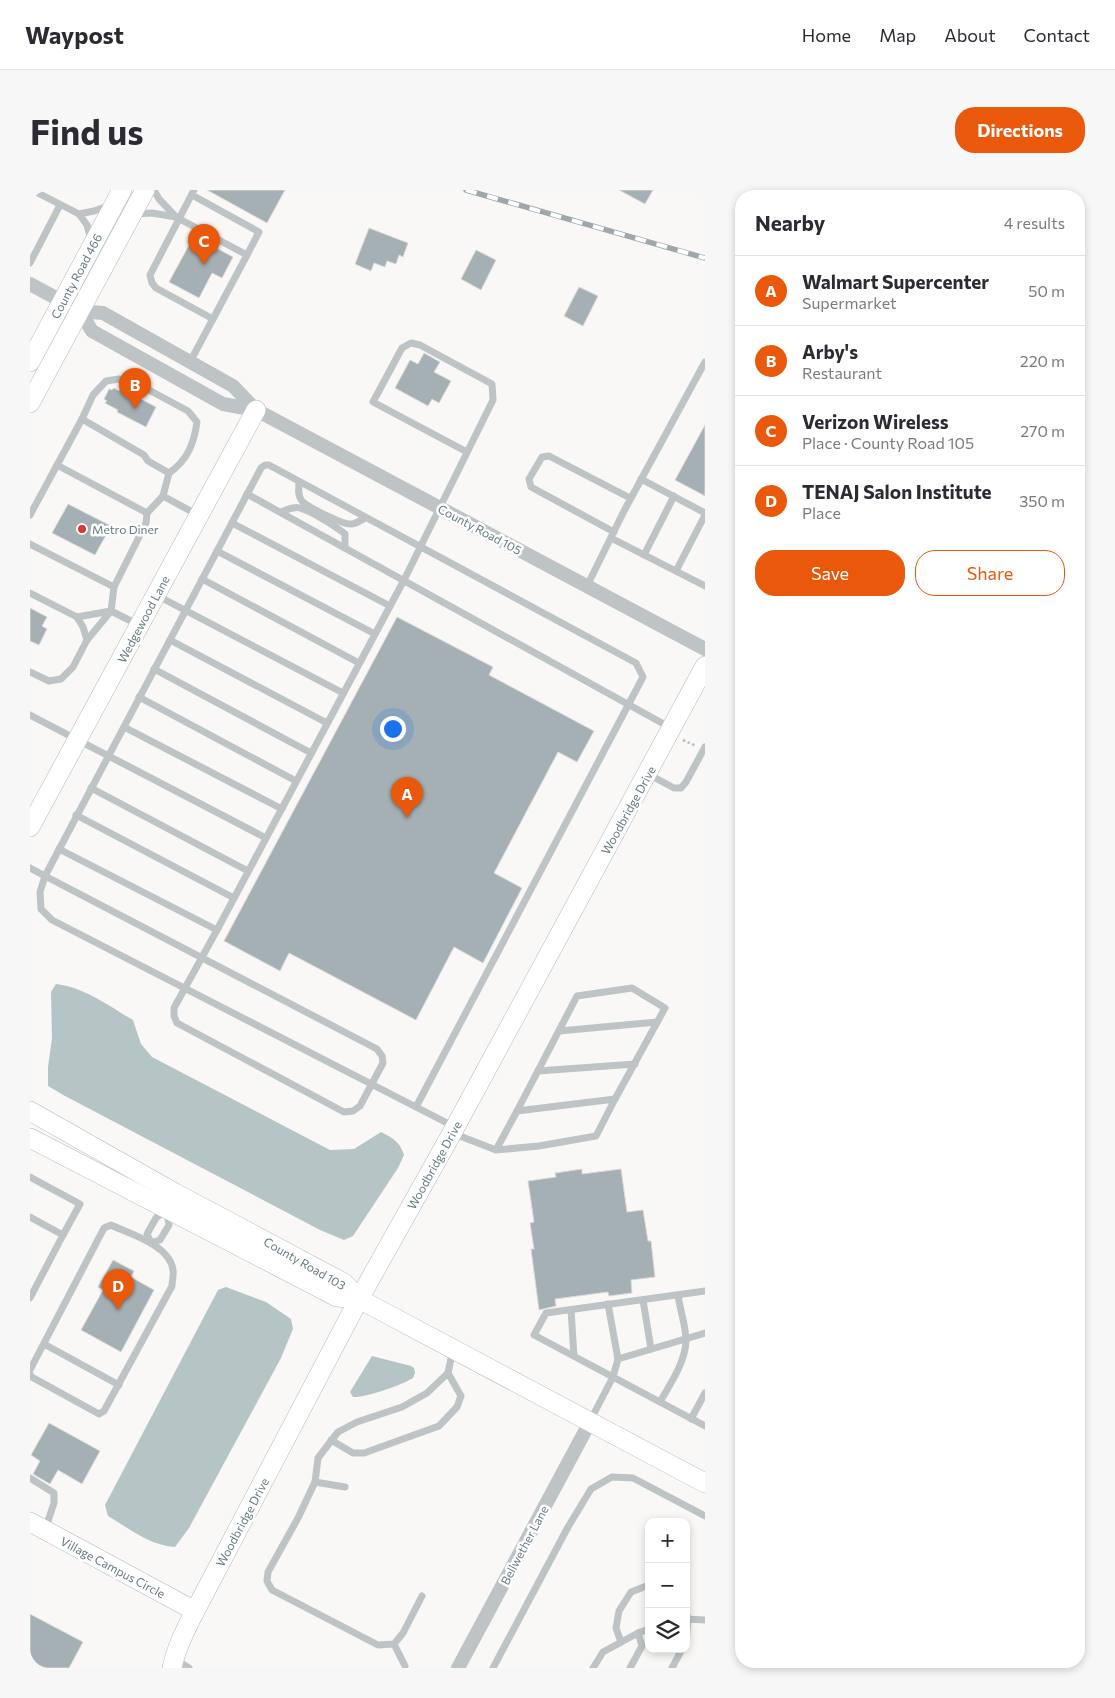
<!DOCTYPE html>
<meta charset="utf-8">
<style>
body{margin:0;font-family:Commissioner,sans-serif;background:#f7f7f7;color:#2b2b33}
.controls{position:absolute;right:15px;bottom:15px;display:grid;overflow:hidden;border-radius:10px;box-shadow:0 2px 8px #0003}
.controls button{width:45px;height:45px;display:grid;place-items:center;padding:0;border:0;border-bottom:1px solid #e1e1e2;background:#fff;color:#2b2b33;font:25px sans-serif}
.you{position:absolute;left:362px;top:538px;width:18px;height:18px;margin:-12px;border:4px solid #fff;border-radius:50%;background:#1a73e8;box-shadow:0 0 0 8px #1a73e833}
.badge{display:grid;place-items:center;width:32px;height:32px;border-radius:50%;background:#ea580c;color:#fff;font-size:16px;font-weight:700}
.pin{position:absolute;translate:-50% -41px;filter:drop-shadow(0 1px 2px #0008)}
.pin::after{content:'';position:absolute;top:26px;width:18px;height:15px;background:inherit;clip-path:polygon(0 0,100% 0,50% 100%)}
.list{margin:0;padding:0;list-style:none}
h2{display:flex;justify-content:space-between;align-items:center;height:65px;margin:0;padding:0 20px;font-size:21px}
h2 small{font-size:16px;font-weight:400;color:#7c7c81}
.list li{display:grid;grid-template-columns:32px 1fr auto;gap:15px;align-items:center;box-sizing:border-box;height:70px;padding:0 20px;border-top:1px solid #e1e1e2}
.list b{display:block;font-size:19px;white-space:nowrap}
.list p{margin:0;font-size:16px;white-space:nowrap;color:#7c7c81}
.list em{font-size:16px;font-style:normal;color:#7c7c81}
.actions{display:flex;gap:10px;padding:15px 20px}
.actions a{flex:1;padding:11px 0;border:1px solid #ea580c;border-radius:20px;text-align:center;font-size:18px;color:#ea580c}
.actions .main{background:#ea580c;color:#fff}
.icon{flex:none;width:28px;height:28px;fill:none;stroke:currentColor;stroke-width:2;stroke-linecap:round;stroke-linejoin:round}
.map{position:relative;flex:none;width:675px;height:1478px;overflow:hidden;border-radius:20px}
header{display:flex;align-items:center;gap:30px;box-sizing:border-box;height:70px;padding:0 25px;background:#fff;border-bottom:1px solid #e1e1e2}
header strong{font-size:24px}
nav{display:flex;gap:28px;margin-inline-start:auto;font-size:18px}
.intro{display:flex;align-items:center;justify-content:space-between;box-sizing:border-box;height:120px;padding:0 30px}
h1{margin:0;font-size:35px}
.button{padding:12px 22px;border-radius:20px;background:#ea580c;color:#fff;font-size:18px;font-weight:700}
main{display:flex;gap:30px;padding:0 30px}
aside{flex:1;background:#fff;border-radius:20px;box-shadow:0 2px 8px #0003}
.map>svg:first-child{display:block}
</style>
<header>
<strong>Waypost</strong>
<nav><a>Home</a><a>Map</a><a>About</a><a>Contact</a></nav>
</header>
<div class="intro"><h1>Find us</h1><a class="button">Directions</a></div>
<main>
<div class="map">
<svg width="675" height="1478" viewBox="0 0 675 1478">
<rect width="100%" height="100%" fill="#f9f8f6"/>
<g fill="#b5c5c6">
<path d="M26,794c28,3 53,22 77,36l8,24 11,13 178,93 24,-1 27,-17c12,6 19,10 23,23l-6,13 -45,68 -9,4 -24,-10 -255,-134 -17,-10v-19l4,-29 -1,-46z"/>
<path d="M196,1097l40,15 25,17 2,10 -12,29 -92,170 -14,19c-24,-1 -47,-19 -67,-31l-3,-11 113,-215z"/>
<path d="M342,1166l39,10 3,2 1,5 -2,5c-11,7 -48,20 -60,19l-3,-5z"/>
</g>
<g fill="#a5b0b4" stroke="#dadad9">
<path d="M177,0h78l-18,33z"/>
<path d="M589,0h34l-8,14z"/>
<path d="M339,38l39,15 -5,14 -4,-2 -3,9 -9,-3 -2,6 -11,-4 -3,8 -16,-7z"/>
<path d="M164,46l39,21 -11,21 -10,-5 -13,25 -30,-16z"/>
<path d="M446,60l20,10 -15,30 -20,-11z"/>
<path d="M549,97l19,9 -15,30 -19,-10z"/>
<path d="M394,163l16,9 -6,10 17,9 -12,22 -7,-4 -4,7 -33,-18 15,-28 8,4z"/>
<path d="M84,198l5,3 1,-3 36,19 -10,20 -29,-15 1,-2 -13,-7 2,-2 -3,-2 5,-10 3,1z"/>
<path d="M675,235v71l-30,-16z"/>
<path d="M38,314l43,22 -16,29 -43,-22z"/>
<path d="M0,418l17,9 -5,9 5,3 -8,16 -9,-4z"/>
<path d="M367,427l96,50 -4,8 105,56 -17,31 -19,-10 -64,121 28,15 -39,75 -29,-16 -38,73 -127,-67 -9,18 -56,-30z"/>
<path d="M552,979v5l39,-5 6,43 16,-2 5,31h3l4,36 -24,3 1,13 -23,3 -1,-4 -53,7 1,7 -17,4 -8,-61h3l-4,-26 4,-1 -6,-41 28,-4 -1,-4z"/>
<path d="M83,1070l21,11 -3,6 23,13 -33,62 -40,-22 22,-40 -5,-3z"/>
<path d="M19,1233l51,28 -18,33 -24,-14 -8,14 -17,-10 7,-13 -9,-6z"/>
<path d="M0,1424l53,28 -14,26h-39z"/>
</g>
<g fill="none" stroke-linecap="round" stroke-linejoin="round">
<g stroke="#b0b9bb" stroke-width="20">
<g id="secondary">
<path d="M0,172l92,-172"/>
<path d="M0,213l115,-213"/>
<path d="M0,637l226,-417"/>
<path d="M0,921l145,82 169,90 15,16 346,184"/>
<path d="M0,948l307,159 22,2"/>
<path d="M0,1332l165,89"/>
<path d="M142,1478c4,-20 14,-39 23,-57l164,-312 93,-166 253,-467"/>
</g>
</g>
<path stroke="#b9bdbf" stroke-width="2.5" stroke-dasharray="2.5 2.5" stroke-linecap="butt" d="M653,550l13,6"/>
<g stroke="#bec4c6" stroke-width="7">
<path d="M2,0l47,24"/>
<path d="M164,0l-44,85 2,8 4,5 57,31"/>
<path d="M162,5l67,37 -12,23"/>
<path d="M105,24l17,-1 24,4 -17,-18 -5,-9"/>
<path d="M146,27l71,38 -57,107"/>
<path d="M61,50l-4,-15 -8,-11 15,-3 14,-5"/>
<path d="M0,73l30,-58"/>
<path d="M52,229l11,-24 13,-14 13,-2 15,3 54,29 9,11c-3,21 -9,38 -28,51"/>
<path d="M27,275l90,48"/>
<path d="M235,275h4l367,198 7,14 -227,430 -364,-187 -11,-11 -1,-17 5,-16 216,-408z"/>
<path d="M611,289l64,34"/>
<path d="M269,292c0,6 -2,13 3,19 5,6 42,24 49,23 5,0 10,-4 14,-6"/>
<path d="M217,304l424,234"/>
<path d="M133,306l35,19"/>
<path d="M251,322c6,-2 12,-6 19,-4 10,2 38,20 45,26v14"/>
<path d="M0,325l52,-96 62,36 4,6 21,12 -6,23 -16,17 -1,10 -32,64"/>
<path d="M202,333l158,83"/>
<path d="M584,342l-83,-45 -2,-8 13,-22 7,-1 81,42"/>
<path d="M581,348l94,48"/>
<path d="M0,354l84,43 -3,24 28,14"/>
<path d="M187,361l158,83"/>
<path d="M614,365l30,-59"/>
<path d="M646,381l29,-56"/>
<path d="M172,389l157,84"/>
<path d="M557,396l37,-75 81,-149"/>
<path d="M0,403l47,24 34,-6"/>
<path d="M128,406l185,97"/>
<path d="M47,427l6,10 4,13"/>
<path d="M140,450l157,83"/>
<path d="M124,479l157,84"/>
<path d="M0,482l19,9 12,-2 12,-12 14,-27 24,-29"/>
<path d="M109,507l157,84"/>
<path d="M0,525l236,123"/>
<path d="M94,537l158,82"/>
<path d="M618,584l26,14h7l5,-6 19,-35"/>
<path d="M61,598l157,83"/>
<path d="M46,625l158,83"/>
<path d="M29,659l158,81"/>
<path d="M0,678l15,8 332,173 5,7 1,7 -23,43 -7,5 -9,1 -167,-89 -3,-7v-8l43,-78 187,-350 89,-180 -1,-16 -72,-39 -9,-2 -9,5 -29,54 94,50"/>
<path d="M529,841l98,-9"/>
<path d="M508,881l97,-7"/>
<path d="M386,917l39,20"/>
<path d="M487,921l60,-115 55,-8 33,20 -50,91"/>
<path d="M422,943l44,17 43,-4 57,-10 19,-37 -98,12 -21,39"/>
<path d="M0,987l50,27 -17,31"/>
<path d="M0,1027l33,18 -33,63"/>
<path d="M121,1053l9,-3 9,-15 -2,-13"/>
<path d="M121,1053l-4,-9 9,-16 9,-7"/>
<path d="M675,1101l-159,22 -12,22 171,91"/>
<path d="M613,1110l8,49"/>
<path d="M578,1114l10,55"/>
<path d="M541,1120l3,46"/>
<path d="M14,1154l75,41"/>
<path d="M0,1180l74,-142 7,-3c19,9 59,20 62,45 1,5 -1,11 -1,16l-68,125 -5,3 -69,-38v-2"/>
<path d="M630,1212c10,-18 25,-39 26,-61 0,-15 -6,-31 -8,-46"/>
<path d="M661,1229l14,-26"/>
<path d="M560,1231l23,-44 5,-18 87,-26"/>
<path d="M301,1250l22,13h11l75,-27 18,-19 4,-11 -13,-23"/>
<path d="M0,1288l24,15v10l-9,27"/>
<path d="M285,1292l30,5"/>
<path d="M392,1406l-19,37 -9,11 -16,1 -106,-55 -5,-9 1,-9 30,-54 17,-36 3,-24 20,-26 19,-10 45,-15 25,-14 21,-20 5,-24"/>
<path d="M656,1421l2,8 -2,23"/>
<path d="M656,1429l19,1"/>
<path d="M591,1452l-5,-14 3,-17 12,-19 18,-7"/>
<path d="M364,1454l11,22"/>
<path d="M146,1470l13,8"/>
<path d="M463,1478l75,-141 23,-38 21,-12 21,1 72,38"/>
<path d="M563,1478l10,-16 35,-19 11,-4"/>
<path d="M600,1478l12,-22 -4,-13"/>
<path d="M642,1478l10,-19"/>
</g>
<g stroke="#bec4c6" stroke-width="14">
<path d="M0,94l50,27 23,2 130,73 23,24"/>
<path d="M50,121l12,20 131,73 33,6 449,239"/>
<path d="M428,1478l132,-246"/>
</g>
<use href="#secondary" stroke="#fff" stroke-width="19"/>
<g stroke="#9ea8ab" stroke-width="5.5">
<path id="rail" d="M436,0l239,68"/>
</g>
<use href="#rail" stroke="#fff" stroke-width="4" stroke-dasharray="11" stroke-linecap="butt"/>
</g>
<circle fill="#da3735" stroke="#fff" stroke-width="2" cx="52" cy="339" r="5"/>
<g text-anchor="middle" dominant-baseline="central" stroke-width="5" stroke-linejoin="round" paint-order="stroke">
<g font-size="12" fill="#657a80" stroke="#fff">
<text transform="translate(46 86) rotate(-62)">County Road 466</text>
<text transform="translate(450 339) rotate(28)">County Road 105</text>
<text transform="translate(113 429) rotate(-62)">Wedgewood Lane</text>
<text transform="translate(598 620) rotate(-61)">Woodbridge Drive</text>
<text transform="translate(404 975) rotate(-61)">Woodbridge Drive</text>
<text transform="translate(275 1073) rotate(30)">County Road 103</text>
<text transform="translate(212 1332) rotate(-62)">Woodbridge Drive</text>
<text transform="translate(494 1355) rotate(-62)">Bellwether Lane</text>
<text transform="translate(83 1377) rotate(28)">Village Campus Circle</text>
</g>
<g font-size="12" fill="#657a80" stroke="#fff" text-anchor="start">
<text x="62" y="339">Metro Diner</text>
</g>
</g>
</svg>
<div class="controls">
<button>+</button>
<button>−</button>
<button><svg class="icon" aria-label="layers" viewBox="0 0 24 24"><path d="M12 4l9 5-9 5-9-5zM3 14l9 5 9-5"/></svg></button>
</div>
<div class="you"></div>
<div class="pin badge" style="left:377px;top:628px">A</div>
<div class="pin badge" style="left:105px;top:219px">B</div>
<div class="pin badge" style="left:174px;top:75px">C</div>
<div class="pin badge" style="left:88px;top:1120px">D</div>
</div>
<aside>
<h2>Nearby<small>4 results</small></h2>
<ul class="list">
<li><span class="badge">A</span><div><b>Walmart Supercenter</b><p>Supermarket</p></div><em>50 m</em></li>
<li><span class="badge">B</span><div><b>Arby's</b><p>Restaurant</p></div><em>220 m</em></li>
<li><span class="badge">C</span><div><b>Verizon Wireless</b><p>Place · County Road 105</p></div><em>270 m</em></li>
<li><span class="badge">D</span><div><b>TENAJ Salon Institute</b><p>Place</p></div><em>350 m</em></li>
</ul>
<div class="actions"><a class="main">Save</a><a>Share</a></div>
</aside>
</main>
